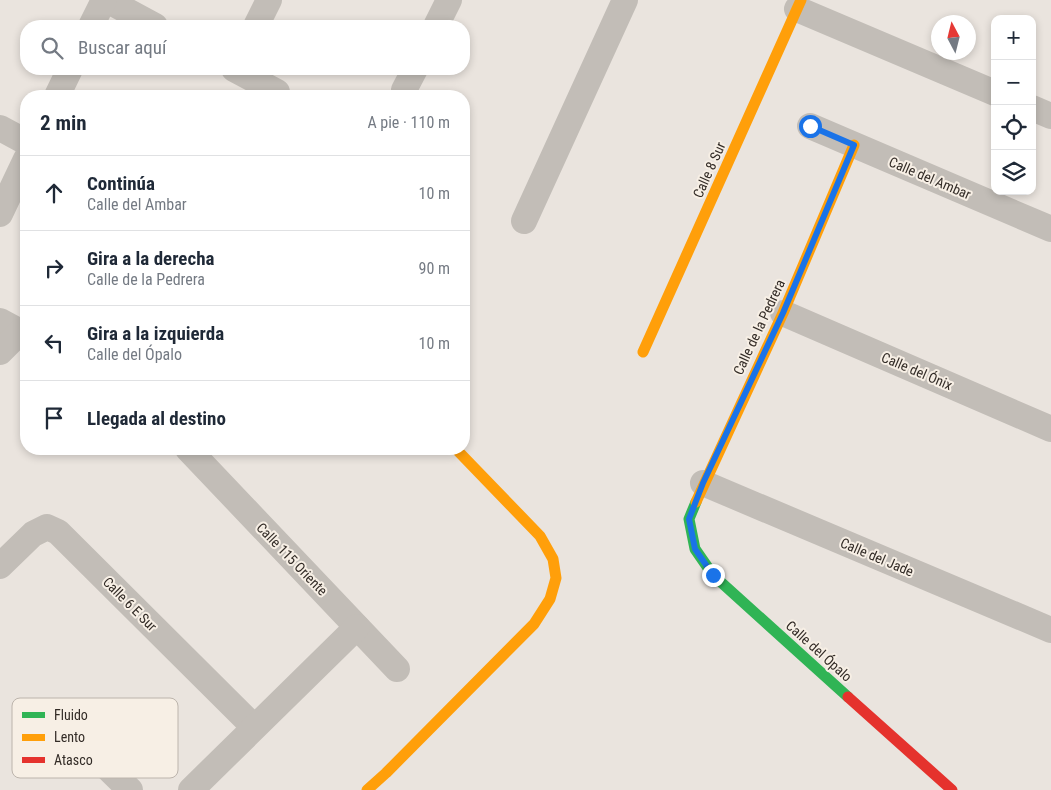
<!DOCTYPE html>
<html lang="es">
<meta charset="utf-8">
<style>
body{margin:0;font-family:"Roboto Condensed",sans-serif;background:#f6f6f7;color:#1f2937}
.controls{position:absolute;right:15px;top:15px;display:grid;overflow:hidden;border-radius:10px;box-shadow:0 2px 8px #0003}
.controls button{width:45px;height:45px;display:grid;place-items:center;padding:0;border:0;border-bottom:1px solid #e0e1e3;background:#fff;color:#1f2937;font:25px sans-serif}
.compass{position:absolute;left:931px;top:15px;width:45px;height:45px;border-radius:50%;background:#fff;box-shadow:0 2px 8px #0003;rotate:353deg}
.stop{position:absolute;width:15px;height:15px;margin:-11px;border:4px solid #1a73e8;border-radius:50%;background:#fff}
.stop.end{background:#1a73e8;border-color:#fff;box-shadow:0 1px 5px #0008}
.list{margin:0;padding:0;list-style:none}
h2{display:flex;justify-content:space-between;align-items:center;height:65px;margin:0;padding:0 20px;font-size:21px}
h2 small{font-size:16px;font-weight:400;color:#747a83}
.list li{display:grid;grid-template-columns:32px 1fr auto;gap:15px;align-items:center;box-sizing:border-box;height:75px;padding:0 20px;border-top:1px solid #e0e1e3}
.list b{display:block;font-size:19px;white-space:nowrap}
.list p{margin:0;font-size:16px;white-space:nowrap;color:#747a83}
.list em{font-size:16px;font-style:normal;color:#747a83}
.icon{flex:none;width:28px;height:28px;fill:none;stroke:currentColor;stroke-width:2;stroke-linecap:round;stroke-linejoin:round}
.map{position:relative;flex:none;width:1051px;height:790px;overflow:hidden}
.search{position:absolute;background:#fff;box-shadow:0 2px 8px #0003;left:20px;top:20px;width:450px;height:55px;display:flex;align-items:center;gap:12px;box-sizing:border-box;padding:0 18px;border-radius:20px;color:#747a83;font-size:19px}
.panel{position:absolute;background:#fff;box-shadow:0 2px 8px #0003;left:20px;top:90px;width:450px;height:365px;border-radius:20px}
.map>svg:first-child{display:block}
</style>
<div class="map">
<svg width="1051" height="790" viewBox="0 0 1051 790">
<rect width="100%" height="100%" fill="#eae4de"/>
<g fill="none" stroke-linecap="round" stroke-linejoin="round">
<g stroke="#c2bdb7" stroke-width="26">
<path d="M107,0l48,26"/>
<path d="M797,9l198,84"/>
<path d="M91,26l13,-26"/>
<path d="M256,26l13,-26"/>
<path d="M436,26l13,-26"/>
<path d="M234,69l43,23"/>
<path d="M404,90l11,-21"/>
<path d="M57,96l13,-27"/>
<path d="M1032,108l19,8"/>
<path d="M810,126l241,103"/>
<path d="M0,128l26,14"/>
<path d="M0,214l26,-55"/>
<path d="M524,221l101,-221"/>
<path d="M783,313l268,116"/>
<path d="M0,321l26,14"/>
<path d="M0,352l20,-20"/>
<path d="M188,449l209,220"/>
<path d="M703,483l348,147"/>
<path d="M0,566l33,-32 14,-7 11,5 196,195"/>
<path d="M68,729l62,61"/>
<path d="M191,790l166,-163"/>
</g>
<path stroke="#30b455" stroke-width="11" d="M696,502l-7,17 6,30 18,26 135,122"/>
<g stroke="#ff9f0a" stroke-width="11">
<path d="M643,352l158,-352"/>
<path d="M696,502l87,-189 71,-168"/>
<path d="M367,790l19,-17 148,-149 16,-25 6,-21 -3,-19 -13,-23 -84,-87"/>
</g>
<path stroke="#e5322d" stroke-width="11" d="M848,697l104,93"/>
</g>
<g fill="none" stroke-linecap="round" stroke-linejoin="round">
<path stroke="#1a73e8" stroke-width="6" d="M713,575l-18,-26 -6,-30 14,-36 80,-170 71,-168 -44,-19"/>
</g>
<g text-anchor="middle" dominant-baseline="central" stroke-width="4" stroke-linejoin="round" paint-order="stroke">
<g font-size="14" fill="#322b26" stroke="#f7efe5">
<text transform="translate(709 170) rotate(-66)">Calle 8 Sur</text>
<text transform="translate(930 178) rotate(23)">Calle del Ambar</text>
<text transform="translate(759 327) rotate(-65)">Calle de la Pedrera</text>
<text transform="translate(917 371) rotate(23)">Calle del Ónix</text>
<text transform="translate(877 557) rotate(23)">Calle del Jade</text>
<text transform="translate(292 559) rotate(46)">Calle 115 Oriente</text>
<text transform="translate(130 604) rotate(45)">Calle 6 E Sur</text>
<text transform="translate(819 651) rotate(42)">Calle del Ópalo</text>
</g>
</g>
<rect x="12" y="698" width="166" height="80" rx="8" fill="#f7efe5" stroke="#bcb4ac" stroke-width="1"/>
<rect x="22" y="712" width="23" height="6" fill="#30b455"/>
<rect x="22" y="734" width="23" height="7" fill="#ff9f0a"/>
<rect x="22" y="757" width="23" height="6" fill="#e5322d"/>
<g font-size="14" fill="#322b26">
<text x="54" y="720">Fluido</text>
<text x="54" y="742">Lento</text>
<text x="54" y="765">Atasco</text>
</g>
</svg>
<div class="controls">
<button>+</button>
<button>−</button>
<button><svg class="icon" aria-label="locate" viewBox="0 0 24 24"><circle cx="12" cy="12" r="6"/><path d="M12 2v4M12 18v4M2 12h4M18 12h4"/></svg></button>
<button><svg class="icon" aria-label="layers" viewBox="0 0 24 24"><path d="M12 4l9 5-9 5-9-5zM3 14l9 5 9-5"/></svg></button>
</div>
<svg class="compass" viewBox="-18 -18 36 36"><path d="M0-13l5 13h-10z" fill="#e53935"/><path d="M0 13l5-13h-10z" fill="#747a83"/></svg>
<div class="stop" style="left:810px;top:126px"></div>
<div class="stop end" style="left:713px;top:575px"></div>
<div class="search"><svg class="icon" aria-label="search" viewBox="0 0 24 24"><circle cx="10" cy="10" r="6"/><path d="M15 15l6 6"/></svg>Buscar aquí</div>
<section class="panel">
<h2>2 min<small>A pie · 110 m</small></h2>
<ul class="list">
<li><svg class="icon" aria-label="ahead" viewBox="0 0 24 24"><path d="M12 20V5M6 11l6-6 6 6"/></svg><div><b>Continúa</b><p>Calle del Ambar</p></div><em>10 m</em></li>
<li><svg class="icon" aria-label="right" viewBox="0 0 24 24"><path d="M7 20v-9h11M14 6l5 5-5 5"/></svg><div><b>Gira a la derecha</b><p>Calle de la Pedrera</p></div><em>90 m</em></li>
<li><svg class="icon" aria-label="left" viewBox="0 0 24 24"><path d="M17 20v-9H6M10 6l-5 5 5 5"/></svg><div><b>Gira a la izquierda</b><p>Calle del Ópalo</p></div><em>10 m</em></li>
<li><svg class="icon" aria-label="arrive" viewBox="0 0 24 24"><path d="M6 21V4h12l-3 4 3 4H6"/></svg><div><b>Llegada al destino</b></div></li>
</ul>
</section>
</div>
